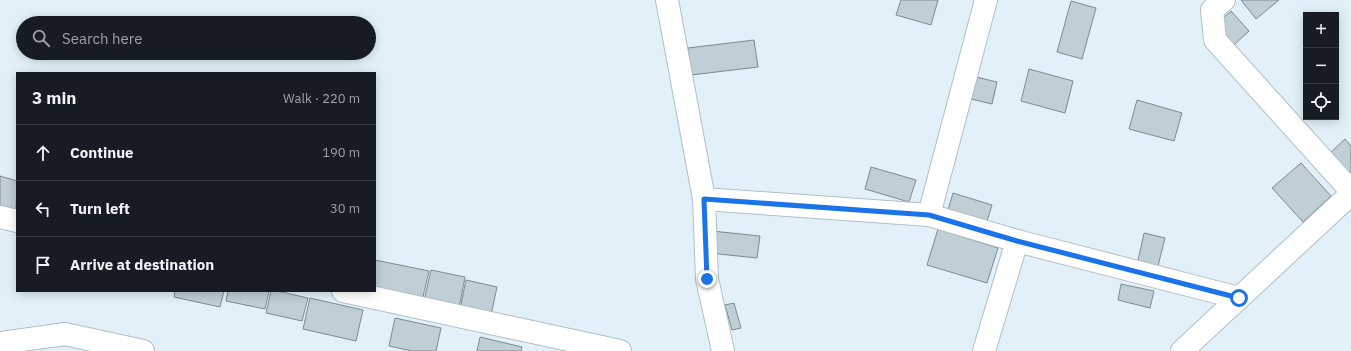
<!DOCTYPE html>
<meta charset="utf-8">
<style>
body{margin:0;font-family:"IBM Plex Sans",sans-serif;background:#20242c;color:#f1f3f6}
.controls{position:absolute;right:12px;top:12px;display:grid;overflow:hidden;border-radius:0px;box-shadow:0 2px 10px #0003}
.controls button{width:36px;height:36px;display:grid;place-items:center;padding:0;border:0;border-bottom:1px solid #363941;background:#171b24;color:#f1f3f6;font:20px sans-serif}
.stop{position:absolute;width:12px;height:12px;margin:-9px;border:3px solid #1a73e8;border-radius:50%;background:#fff}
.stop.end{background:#1a73e8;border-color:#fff;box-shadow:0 1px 4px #0008}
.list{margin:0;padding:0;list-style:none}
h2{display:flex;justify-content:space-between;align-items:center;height:52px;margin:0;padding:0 16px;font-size:17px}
h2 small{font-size:13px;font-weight:400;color:#9ea1a6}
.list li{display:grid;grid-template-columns:26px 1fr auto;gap:12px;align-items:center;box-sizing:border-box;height:56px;padding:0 16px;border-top:1px solid #363941}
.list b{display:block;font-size:15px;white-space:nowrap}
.list em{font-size:13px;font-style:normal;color:#9ea1a6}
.icon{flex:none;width:22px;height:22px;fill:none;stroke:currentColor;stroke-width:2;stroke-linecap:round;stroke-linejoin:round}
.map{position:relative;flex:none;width:1351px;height:351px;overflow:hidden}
.search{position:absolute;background:#171b24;box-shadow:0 2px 10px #0003;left:16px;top:16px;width:360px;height:44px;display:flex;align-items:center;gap:10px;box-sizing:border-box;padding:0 14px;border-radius:22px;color:#9ea1a6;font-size:15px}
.panel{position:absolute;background:#171b24;box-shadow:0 2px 10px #0003;left:16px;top:72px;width:360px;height:220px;border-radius:0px}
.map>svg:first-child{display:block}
</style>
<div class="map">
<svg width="1351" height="351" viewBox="0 0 1351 351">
<rect width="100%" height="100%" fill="#e2f1f9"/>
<g fill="#c0ced6" stroke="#7d8a91">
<path d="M901,0h37l-7,25 -35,-10z"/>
<path d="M1241,0h38l-23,19z"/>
<path d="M1071,1l25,7 -14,51 -25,-7z"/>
<path d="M1231,11l18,20 -15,14 -18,-20z"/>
<path d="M754,40l4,27 -67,8 -3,-27z"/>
<path d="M1029,69l44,12 -8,32 -44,-12z"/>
<path d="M972,76l25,6 -5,22 -25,-6z"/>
<path d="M1137,100l45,13 -8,28 -45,-12z"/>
<path d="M1345,139l6,7v29l-21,-22z"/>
<path d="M1301,163l30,33 -28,26 -31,-34z"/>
<path d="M871,167l45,13 -7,22 -44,-13z"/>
<path d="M0,176l17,5 -1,30 -16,-5z"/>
<path d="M953,193l39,12 -6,20 -39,-12z"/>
<path d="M938,229l60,19 -11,35 -60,-18z"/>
<path d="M712,231l48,5 -3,22 -48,-5z"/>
<path d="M1144,233l21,5 -8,32 -20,-5z"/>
<path d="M375,260l54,11 -7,30 -47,-10z"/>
<path d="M431,270l34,7 -6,31 -35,-7z"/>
<path d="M466,280l31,7 -6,28 -31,-6z"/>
<path d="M1121,284l33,7 -4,17 -32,-8z"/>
<path d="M175,291h49l-4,16 -46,-10z"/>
<path d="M228,291h41l-4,18 -39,-8z"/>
<path d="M271,291h6l31,7 -6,23 -36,-8z"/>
<path d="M310,298l53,12 -7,31 -53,-12z"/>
<path d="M734,303l7,25 -9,2 -7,-25z"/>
<path d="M395,318l46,10 -5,23h-24l-23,-5z"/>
<path d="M480,337l42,10 -1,4h-44z"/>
</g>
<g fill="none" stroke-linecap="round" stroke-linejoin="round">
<g stroke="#b1bfc6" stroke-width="24">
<g id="street">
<path d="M667,0l37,199 3,80 16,72"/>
<path d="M1224,0l-12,10 3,30 136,151"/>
<path d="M704,199l225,16 88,26 222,57"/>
<path d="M929,215l57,-215"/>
<path d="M0,217l17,4"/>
<path d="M343,291l277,60"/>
<path d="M0,343l65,-9 78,17"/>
<path d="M984,351l33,-110"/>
<path d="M1182,351l169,-157"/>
</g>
</g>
<use href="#street" stroke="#fff" stroke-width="22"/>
</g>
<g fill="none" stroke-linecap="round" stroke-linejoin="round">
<path stroke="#1a73e8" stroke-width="5" d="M707,279l-3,-80 225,16 88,26 222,57"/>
</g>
</svg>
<div class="controls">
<button>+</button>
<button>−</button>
<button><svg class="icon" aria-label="locate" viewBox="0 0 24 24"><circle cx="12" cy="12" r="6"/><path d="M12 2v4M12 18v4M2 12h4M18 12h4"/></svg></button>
</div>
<div class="stop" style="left:1239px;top:298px"></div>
<div class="stop end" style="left:707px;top:279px"></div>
<div class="search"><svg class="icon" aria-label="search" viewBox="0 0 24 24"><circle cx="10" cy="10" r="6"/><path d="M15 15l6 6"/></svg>Search here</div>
<section class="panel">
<h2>3 min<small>Walk · 220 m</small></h2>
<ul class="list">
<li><svg class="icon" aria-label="ahead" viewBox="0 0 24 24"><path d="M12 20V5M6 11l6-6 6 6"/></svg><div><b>Continue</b></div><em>190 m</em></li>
<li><svg class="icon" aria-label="left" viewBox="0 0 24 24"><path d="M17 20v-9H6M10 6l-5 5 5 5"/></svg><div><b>Turn left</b></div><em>30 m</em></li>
<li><svg class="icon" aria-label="arrive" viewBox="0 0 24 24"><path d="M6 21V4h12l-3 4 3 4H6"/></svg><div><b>Arrive at destination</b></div></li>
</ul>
</section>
</div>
